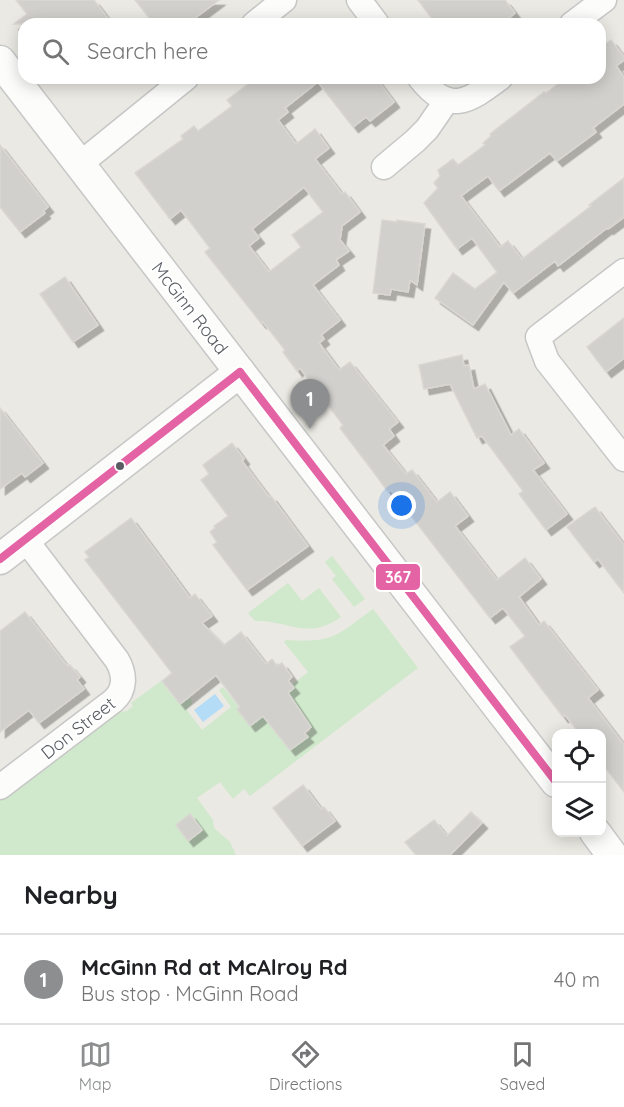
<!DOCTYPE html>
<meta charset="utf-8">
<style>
body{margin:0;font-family:Quicksand,sans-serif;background:#f2f2f2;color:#202124}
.controls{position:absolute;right:18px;bottom:18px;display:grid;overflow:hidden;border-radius:12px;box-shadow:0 3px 15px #0003}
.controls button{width:54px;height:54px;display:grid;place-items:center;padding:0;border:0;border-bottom:2px solid #e0e0e0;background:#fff;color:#202124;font:30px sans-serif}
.you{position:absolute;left:402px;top:506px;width:21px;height:21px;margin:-15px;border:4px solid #fff;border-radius:50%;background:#1a73e8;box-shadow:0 0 0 9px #1a73e833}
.badge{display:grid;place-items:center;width:39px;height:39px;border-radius:50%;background:#8c8e8f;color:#fff;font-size:20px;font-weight:700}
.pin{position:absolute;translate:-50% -50px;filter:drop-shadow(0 2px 3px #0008)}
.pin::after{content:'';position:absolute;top:32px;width:21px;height:18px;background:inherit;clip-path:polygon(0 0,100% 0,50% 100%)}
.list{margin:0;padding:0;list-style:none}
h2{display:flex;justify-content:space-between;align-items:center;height:78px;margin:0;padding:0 24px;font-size:26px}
h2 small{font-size:20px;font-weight:400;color:#757577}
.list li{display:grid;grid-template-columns:39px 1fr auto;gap:18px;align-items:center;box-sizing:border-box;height:90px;padding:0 24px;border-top:2px solid #e0e0e0}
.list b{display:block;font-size:22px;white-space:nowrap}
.list p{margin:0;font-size:20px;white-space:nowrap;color:#757577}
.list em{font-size:20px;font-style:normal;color:#757577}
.icon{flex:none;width:33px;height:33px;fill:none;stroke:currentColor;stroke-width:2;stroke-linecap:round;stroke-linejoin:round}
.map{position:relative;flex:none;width:624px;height:855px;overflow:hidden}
.search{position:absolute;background:#fff;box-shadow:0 3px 15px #0003;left:18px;right:18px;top:18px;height:66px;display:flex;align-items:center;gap:15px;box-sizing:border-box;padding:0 21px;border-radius:18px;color:#757577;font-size:22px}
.sheet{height:168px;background:#fff}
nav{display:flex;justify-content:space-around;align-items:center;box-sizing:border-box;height:84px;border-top:2px solid #e0e0e0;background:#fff;font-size:16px;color:#757577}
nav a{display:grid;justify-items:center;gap:3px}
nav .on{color:#8c8e8f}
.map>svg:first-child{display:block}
</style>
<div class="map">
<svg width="624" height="855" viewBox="0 0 624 855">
<defs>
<filter id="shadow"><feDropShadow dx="5.5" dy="5.5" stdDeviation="0" flood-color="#0004"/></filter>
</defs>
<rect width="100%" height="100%" fill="#eae9e3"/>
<g fill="#d0e8cc">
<path d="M332,556l33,43 -11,8 -22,-28 4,-3 -11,-14z"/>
<path d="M288,583l14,18 17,-13 22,29c-34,24 -51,3 -86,4l-7,-8z"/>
<path d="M373,609l45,59 -168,128 -6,-7 -11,10 -13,-17 -23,16 16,22 1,8 16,14 6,13h-236v-55l119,-88 8,-1 6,-5 -2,-3 30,-22 19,24 11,-7 1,6 -6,5 16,21 29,-23 -12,-17 4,-3 16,20 -1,2 25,7 27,34 17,-13 -1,-2 5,-4 -11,-19 1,-1 -13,-18 6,-5 -2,-3 16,-13 -24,-30 2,-2c48,3 50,-4 87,-31z"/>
</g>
<path fill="#b5dcf7" d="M215,694l9,12 -21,16 -9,-12z"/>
<g fill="#d1d0cd" stroke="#dad7d2" stroke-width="1.5" fill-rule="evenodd" filter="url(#shadow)">
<path d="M16,0h78l18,24h-98l13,-10z"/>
<path d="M135,0h84l-32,24h-33z"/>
<path d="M418,0h87l10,13 -14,11h-65z"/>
<path d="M611,40l13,17v3l-8,6 8,11v27l-31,24 3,4 -39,29 -7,-8 -51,38 -11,-15 -27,20 39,51 8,-6 14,18 69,-53 -2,-1 35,-27v39l-16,12 -1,-1 -49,38 -3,-5 -42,32 -9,-11 -31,43 -38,-27 18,-25 22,16 22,-17 -25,-34 -15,11 -33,-46 14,-15 -4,-5 6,-7 -2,-6 15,-11 5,6 27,-20 -2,-2 8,-7 -1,-2 54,-42 2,1 20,-15h34v-33l1,2z"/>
<path d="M256,78h120l18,24 -24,19 -4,-4 -13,10 -35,-45 -33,26 3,4 -10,8 18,24 19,-15 14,19 -14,11 27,35 3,-2 15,20 -18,14 -2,14 9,11 -13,9 3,5 -26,20 27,35 -19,15 3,4 -5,4 20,27 11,-8 48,60 -9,7 5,7 -11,9 23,29 6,-4 25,32 13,-10 18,24 -13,10 42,54 28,-22 16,21 -22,18 20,28 5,-4 54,69 -10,8 36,47v47l-22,-29v-29h-22l-15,-19 -2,2 -53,-70 15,-11 -22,-28 -13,10 -99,-128 -3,2 -16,-22 -32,-42 3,-3 -43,-57 -3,3 -14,-19 2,-2 -22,-28 -2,1 -56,-71 5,-4 -29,-38 -11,9 -35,-46 48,-34 -2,-3 13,-10 4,5 34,-25 -5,-6zM304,187l19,25 -31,23 9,12 -32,25 -20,-26 10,-8 -7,-9z"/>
<path d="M0,145l48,62 -5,4 2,2 -25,19 -20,-25z"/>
<path d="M382,220l15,2v-2l28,4 -8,61 -7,-5 -2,12 -17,-3 -1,6 -17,-2z"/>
<path d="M65,277l33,48 -25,17 -33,-48z"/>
<path d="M624,318v40l-18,14 -19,-25z"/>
<path d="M462,355l2,11 5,-1 5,24 11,-5 26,51 8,-6 25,34 -11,7 34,44 -21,16 -27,-36 4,-3 -41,-55 -5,2 -27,-54 -26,5 -5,-24z"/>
<path d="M0,408l43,55 -18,14 -3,-4 -22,16z"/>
<path d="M232,443l12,16 -2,2 27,36 2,-1 37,50 -61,44 -34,-45 4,-3 -7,-10 5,-4 -1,-2 14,-10 -27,-36 8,-6 -6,-9z"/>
<path d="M595,507l29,38v48l-26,-34 -4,3 -27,-35z"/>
<path d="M131,518l59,80 5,-4 17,22 -10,7 22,22 17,-13 25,32 6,-5 5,7 5,-3 10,14 -4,4 6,7 -6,5 23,34 -7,6 4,4 -18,13 -27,-34 -13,10 -13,-17 3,-2 -24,-32 -36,29 -18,-23 10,-8 -87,-113 4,-3 -4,-5z"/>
<path d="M25,612l39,50 4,4 2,-1 10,12 -3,3 7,9 -45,34 -10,-13 -29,22v-101z"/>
<path d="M303,785l18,24 3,-2 11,14 -33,25 -29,-38z"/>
<path d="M471,812l11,11 -32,32h-34l-11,-13 29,-22 13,16z"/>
<path d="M190,814l12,16 -14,11 -12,-16z"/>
</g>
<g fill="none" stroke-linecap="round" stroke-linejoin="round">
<g stroke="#c6c7c6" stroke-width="27">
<g id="minor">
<path d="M359,0l18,24"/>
<path d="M254,24l30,-24"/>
<path d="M572,24l32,-24"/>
<path d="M420,78c29,37 48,24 80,0"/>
<path d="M80,164l106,-86"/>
<path d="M384,167l31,-26 12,-12 20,-29"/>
<path d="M624,271l-86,66 9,24 77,98"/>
<path d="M0,787l113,-86c13,-11 12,-27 4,-41l-92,-121"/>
</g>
</g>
<g stroke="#c6c7c6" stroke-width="33">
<g id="tertiary">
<path d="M0,61l556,721"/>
<path d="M0,559l240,-187"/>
<path d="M595,832l17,23"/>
</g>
</g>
<use href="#minor" stroke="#fcfcfb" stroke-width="24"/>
<use href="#tertiary" stroke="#fcfcfb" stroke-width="30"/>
<g stroke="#fff" stroke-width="12">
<g id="bus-1">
<path d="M240,372l316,410"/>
<path d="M0,559l240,-187"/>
</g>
</g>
<use href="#bus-1" stroke="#e463a4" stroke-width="8"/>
</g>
<circle fill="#595d62" stroke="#fff" stroke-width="2" cx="120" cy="466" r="5"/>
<g text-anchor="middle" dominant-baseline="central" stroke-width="4.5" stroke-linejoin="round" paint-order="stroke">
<g font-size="18" fill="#595d62" stroke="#fff">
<text transform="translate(190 308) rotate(52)">McGinn Road</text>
<text transform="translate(78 728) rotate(-38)">Don Street</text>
</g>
</g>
<rect stroke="#fff" stroke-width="2" x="375" y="563" width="46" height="28" rx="6" fill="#e463a4"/>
<g font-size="16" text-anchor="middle" font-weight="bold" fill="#fff">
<text x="398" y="583">367</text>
</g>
</svg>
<div class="controls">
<button><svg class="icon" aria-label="locate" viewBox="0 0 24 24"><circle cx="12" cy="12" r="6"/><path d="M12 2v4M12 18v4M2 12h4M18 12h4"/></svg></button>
<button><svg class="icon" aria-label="layers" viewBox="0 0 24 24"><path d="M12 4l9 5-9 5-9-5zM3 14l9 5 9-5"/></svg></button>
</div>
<div class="you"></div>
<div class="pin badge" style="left:310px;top:429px">1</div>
<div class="search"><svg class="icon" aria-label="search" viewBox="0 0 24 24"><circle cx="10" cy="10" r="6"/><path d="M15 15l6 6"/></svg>Search here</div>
</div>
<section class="sheet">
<h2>Nearby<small></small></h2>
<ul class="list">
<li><span class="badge">1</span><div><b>McGinn Rd at McAlroy Rd</b><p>Bus stop · McGinn Road</p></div><em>40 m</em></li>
</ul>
</section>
<nav>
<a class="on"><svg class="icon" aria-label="map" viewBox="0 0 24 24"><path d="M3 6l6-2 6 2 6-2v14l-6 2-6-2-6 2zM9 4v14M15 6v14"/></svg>Map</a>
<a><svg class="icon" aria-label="directions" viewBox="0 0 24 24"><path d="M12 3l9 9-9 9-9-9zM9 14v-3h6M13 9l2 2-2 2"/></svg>Directions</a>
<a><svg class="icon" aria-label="saved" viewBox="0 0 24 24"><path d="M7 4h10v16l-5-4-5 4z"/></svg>Saved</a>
</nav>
